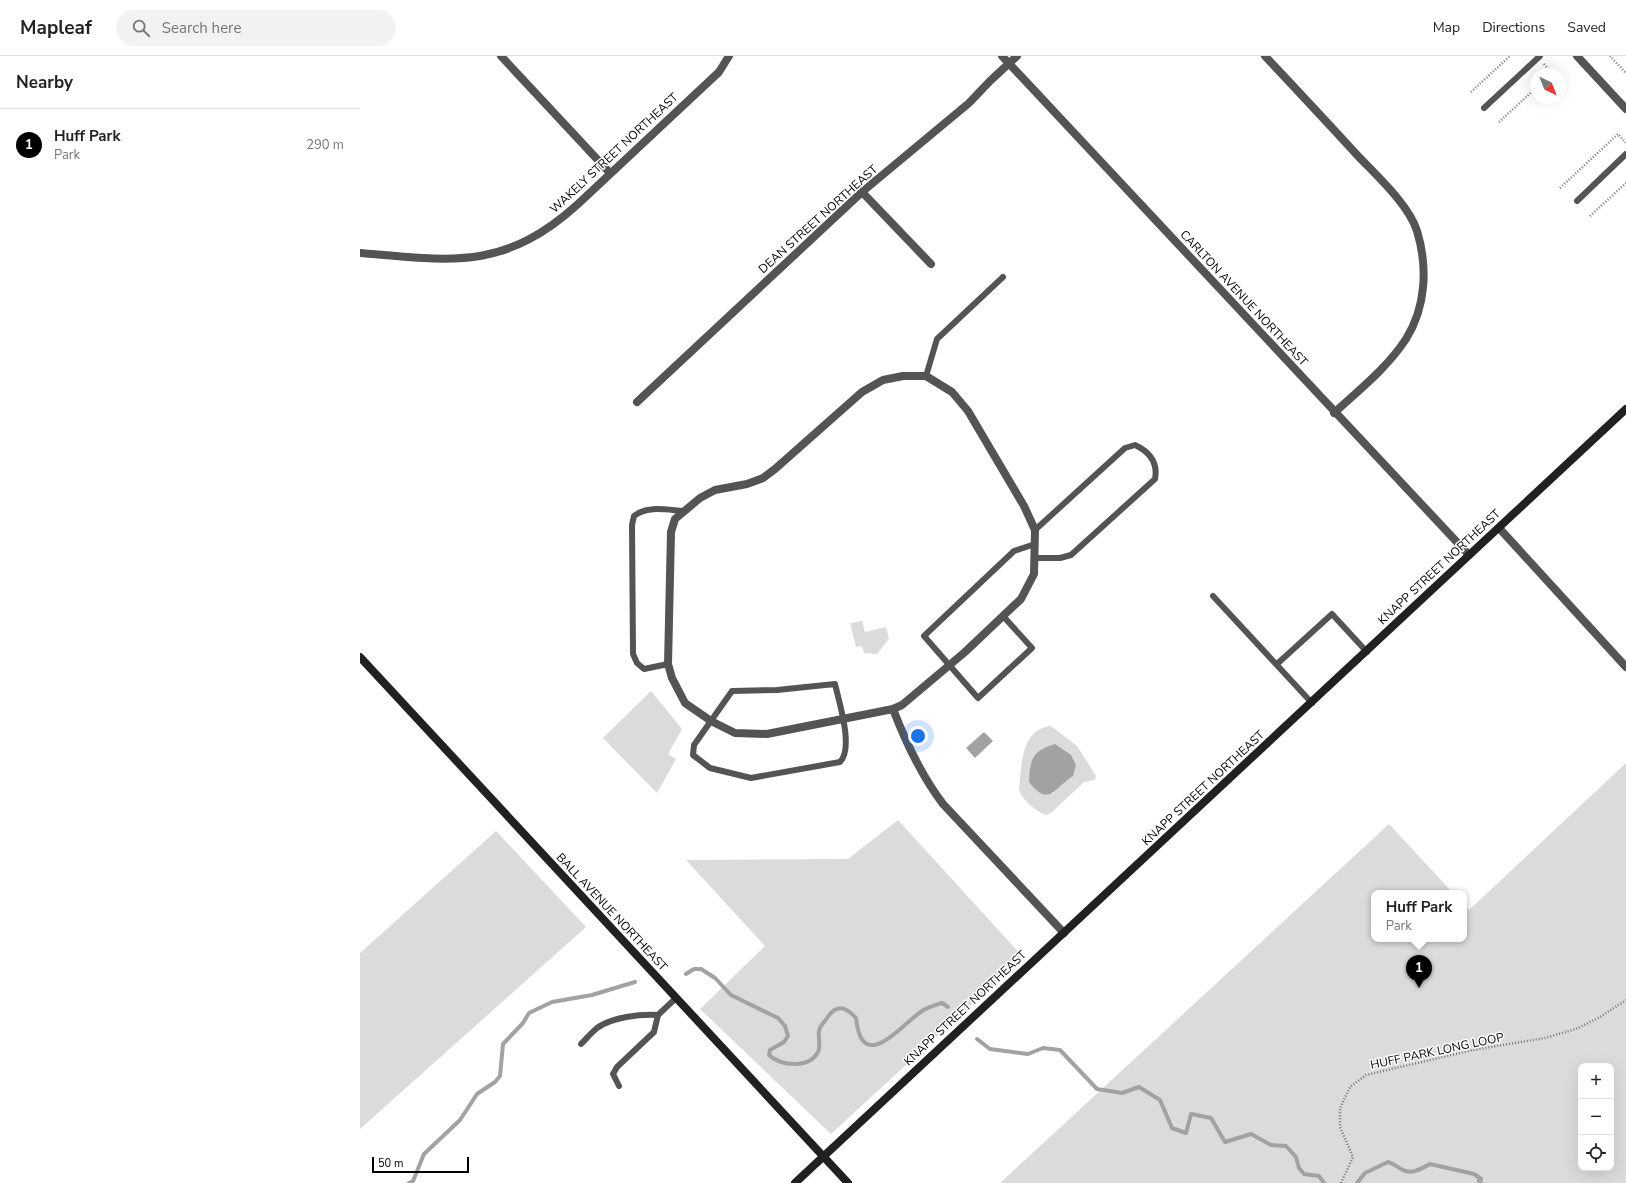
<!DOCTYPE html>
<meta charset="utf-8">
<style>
body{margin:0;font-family:"Nunito Sans",sans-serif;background:#f2f2f2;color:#222}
.controls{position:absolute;right:12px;bottom:12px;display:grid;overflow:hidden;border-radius:8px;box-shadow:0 4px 16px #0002}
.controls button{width:36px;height:36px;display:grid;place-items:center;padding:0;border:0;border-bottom:1px solid #e0e0e0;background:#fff;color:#222;font:20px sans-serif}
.compass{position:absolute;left:1170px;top:12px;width:36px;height:36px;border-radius:50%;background:#fff;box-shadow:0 4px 16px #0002;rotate:137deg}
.scale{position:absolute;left:12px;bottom:10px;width:97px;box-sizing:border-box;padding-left:4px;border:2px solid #000;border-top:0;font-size:11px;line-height:14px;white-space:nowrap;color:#000;-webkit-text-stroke:3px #fff;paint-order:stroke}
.you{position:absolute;left:558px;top:680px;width:14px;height:14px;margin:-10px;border:3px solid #fff;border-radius:50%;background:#1a73e8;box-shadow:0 0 0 6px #1a73e833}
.badge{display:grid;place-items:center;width:26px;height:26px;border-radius:50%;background:#000;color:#fff;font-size:13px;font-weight:700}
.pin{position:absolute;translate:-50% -33px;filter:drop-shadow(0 1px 2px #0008)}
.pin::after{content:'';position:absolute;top:21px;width:14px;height:12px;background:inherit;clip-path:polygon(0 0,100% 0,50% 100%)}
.popup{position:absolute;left:1011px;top:834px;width:96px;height:52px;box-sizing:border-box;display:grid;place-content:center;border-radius:8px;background:#fff;filter:drop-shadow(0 1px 3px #0005);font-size:13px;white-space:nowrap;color:#767676}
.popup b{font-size:15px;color:#222}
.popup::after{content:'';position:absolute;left:50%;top:100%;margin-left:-8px;border:8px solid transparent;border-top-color:#fff}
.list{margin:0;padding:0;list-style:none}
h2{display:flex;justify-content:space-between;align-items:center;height:52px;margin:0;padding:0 16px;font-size:17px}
h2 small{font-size:13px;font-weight:400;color:#767676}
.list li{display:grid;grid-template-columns:26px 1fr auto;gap:12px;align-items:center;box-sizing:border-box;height:72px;padding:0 16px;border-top:1px solid #e0e0e0}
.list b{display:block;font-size:15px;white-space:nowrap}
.list p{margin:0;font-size:13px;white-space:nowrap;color:#767676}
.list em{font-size:13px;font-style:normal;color:#767676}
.icon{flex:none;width:22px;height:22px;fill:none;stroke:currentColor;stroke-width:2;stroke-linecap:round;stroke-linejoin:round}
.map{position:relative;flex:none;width:1266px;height:1127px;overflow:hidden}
header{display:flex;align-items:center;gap:24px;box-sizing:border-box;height:56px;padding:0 20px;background:#fff;border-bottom:1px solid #e0e0e0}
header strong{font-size:19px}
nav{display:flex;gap:22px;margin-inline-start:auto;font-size:14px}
.search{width:280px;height:36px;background:#f2f2f2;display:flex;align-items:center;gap:10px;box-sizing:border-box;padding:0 14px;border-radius:22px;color:#767676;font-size:15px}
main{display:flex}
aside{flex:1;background:#fff}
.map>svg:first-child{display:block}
</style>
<header>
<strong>Mapleaf</strong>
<div class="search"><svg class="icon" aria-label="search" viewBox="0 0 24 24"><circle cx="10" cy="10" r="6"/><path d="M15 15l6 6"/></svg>Search here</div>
<nav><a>Map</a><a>Directions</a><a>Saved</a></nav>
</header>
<main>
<aside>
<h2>Nearby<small></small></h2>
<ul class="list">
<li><span class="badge">1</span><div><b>Huff Park</b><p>Park</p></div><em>290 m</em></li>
</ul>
</aside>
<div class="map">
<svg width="1266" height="1127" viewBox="0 0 1266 1127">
<rect width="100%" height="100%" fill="#fff"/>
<g fill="#dbdbdb" fill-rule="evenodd">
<path d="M502,565l3,11 21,-5 3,12 -12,15 -13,-1 -2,-7 -6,1 -6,-24z"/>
<path d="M291,635l31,38 -14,25 8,5 -19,34 -54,-55z"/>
<path d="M691,670l26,20 19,30 -1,4 -11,2 -33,31 -5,2c-10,-4 -26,-16 -27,-27 3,-24 2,-59 32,-62zM682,692l31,28 -10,6 -11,12z"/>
<path d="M1266,707v420h-626l389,-359 64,69h-79v46h90v-35l5,6zM1221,1010h30v102h-30z"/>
<path d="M538,764l125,137 -192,177 -131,-125 65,-63 -79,-86 162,-1z"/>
<path d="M136,775l90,96 -226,202v-176z"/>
</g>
<g fill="#a2a2a2">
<path d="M624,676l9,9 -18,17 -9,-10z"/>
<path d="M695,688l16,11 5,10 -3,11c-19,12 -24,32 -44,6 1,-23 3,-31 26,-38z"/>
</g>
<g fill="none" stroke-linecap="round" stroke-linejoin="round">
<g stroke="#a2a2a2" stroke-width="4">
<path d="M326,918l8,-5h7l14,9 16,17 47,23 7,8 3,10 -4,6 -14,8 -1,5c12,11 40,14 49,-3 3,-5 0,-14 1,-21 1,-6 5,-8 8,-13 9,-14 18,-12 29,0 6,58 45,7 66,-7 6,-4 14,-6 20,-8l6,4"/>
<path d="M617,983l13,10 38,5 15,-6 17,2 37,39 25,4 17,-6 21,13 12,28 14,5 5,-19 20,4 14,24 26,-8 20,11 15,1 10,11 3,11 5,6 15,2 5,7"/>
<path d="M49,1127l4,-2 11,-27 36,-34 17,-26 18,-12 5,-6 3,-32 20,-21 6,-10 23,-11 40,-7 43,-13"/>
<path d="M997,1127l8,-10 23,-11c7,2 9,5 15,8 9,5 19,-2 27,-6l44,10 7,5 -2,2 2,2"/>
</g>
<g stroke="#767676" stroke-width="2.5" stroke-dasharray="1 2" stroke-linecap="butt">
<path d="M1250,0l16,17"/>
<path d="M1184,8l8,9 -2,1"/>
<path d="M1111,36l39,-36"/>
<path d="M1139,66l37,-34"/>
<path d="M1200,132l58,-54 8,9"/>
<path d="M1230,160l36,-33"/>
<path d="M981,1127l12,-26 -13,-30v-19l10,-21 16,-12 107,-25 72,-12 31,-9 24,-12 26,-17"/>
</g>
<g stroke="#545454" stroke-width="6">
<path d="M1124,52l56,-52"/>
<path d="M1217,145l49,-47"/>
<path d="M566,320l11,-37 66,-62"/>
<path d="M675,502h25l11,-3 84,-76c3,-16 -5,-27 -20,-34l-10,3 -90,82"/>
<path d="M853,540l99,107"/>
<path d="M643,560l29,32 -54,50 -54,-62 90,-85 21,-7"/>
<path d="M308,608l-24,5 -7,-6 -4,-9 -1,-129 2,-9c13,-11 34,-6 50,-5"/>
<path d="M917,608l55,-50 35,38"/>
<path d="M475,628c4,18 19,64 5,78l-89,16 -41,-10 -17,-13 1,-10 38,-54 45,-1z"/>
<path d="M221,988c5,-5 10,-11 16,-16 15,-11 43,-14 61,-13"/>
<path d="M259,1030l-6,-12 4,-7 37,-35 4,-17 18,-17"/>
</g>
<g stroke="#545454" stroke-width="8">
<path d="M141,0l109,117"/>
<path d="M642,0l467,499"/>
<path d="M905,0c31,33 62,66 93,100 19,20 51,49 59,75 11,36 9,76 -11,108 -19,29 -47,51 -72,74"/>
<path d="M1217,0l49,53"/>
<path d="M502,136l69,72"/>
<path d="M0,197c92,8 144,18 218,-49l141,-132 10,-16"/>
<path d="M543,320h23l26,16 16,19 56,95 11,24 -1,44 -13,25 -56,53 -63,53 -9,4 -126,25 -32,-1 -24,-12 -26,-18 -13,-25 -4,-14 3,-132 4,-13 25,-21 15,-8 32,-6 16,-6 12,-9 87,-77 21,-12z"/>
<path d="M277,346l225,-210 107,-89 21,-22 27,-25"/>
<path d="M1139,472l127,139"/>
<path d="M533,653c13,34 28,66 50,95l121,129"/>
</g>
<g stroke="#212121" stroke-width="8">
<path d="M0,601l488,526"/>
<path d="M435,1127l831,-774"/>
</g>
</g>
<g text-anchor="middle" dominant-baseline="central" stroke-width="3" stroke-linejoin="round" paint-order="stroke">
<g font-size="12" fill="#000" stroke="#fff">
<text transform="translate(254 97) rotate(-43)">WAKELY STREET NORTHEAST</text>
<text transform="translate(458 163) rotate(-42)">DEAN STREET NORTHEAST</text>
<text transform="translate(884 242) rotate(47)">CARLTON AVENUE NORTHEAST</text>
<text transform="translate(1079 511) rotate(-43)">KNAPP STREET NORTHEAST</text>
<text transform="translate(843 732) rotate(-43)">KNAPP STREET NORTHEAST</text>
<text transform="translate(252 856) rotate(47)">BALL AVENUE NORTHEAST</text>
<text transform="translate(605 952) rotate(-43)">KNAPP STREET NORTHEAST</text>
<text transform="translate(1077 995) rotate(-12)">HUFF PARK LONG LOOP</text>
</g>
</g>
</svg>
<div class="controls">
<button>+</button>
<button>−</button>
<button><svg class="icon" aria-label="locate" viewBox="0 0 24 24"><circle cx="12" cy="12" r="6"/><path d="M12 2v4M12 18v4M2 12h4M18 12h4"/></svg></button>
</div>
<svg class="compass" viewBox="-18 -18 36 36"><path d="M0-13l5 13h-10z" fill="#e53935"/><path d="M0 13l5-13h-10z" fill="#767676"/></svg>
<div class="scale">50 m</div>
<div class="you"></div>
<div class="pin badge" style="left:1059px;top:932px">1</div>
<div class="popup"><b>Huff Park</b>Park</div>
</div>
</main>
